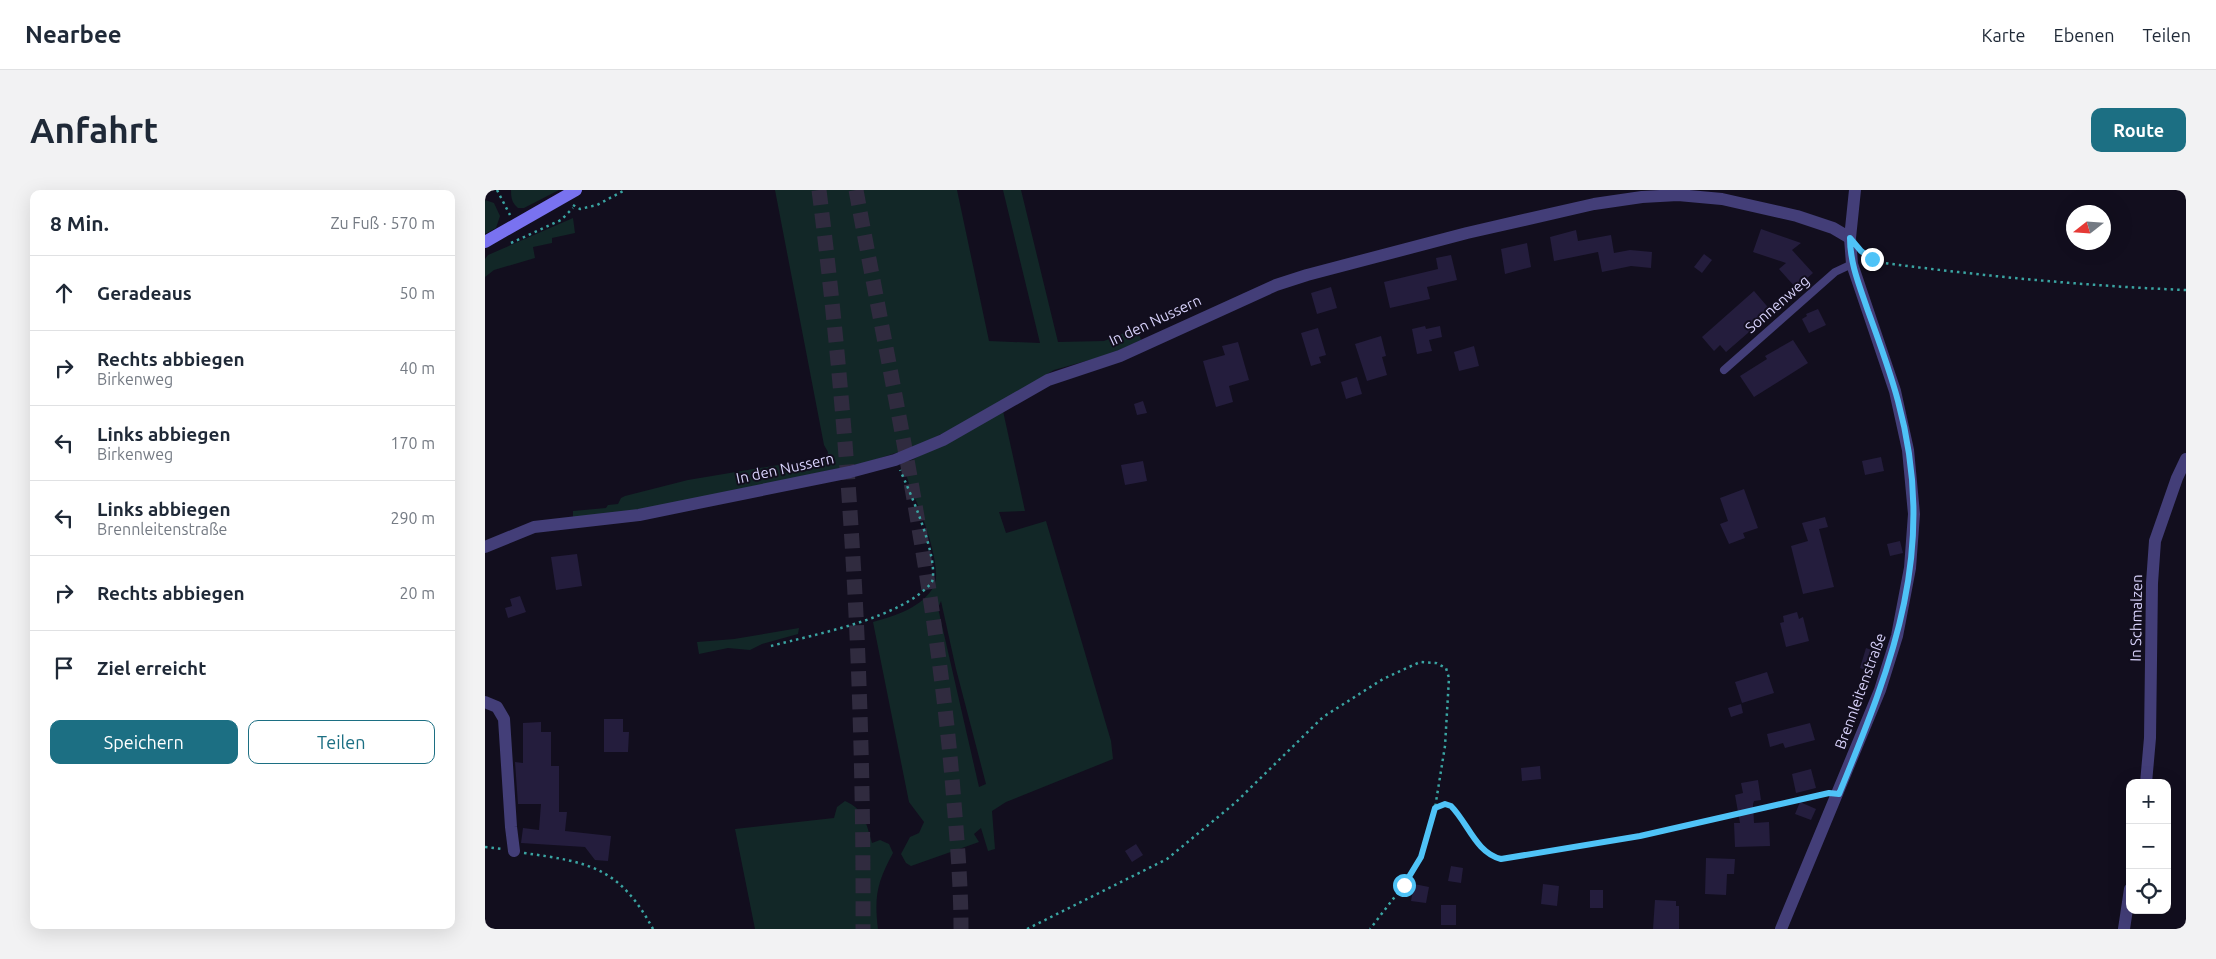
<!DOCTYPE html>
<html lang="de">
<meta charset="utf-8">
<style>
body{margin:0;font-family:Ubuntu,sans-serif;background:#f2f2f3;color:#1f2937}
.controls{position:absolute;right:15px;bottom:15px;display:grid;overflow:hidden;border-radius:10px;box-shadow:0 5px 20px #0002}
.controls button{width:45px;height:45px;display:grid;place-items:center;padding:0;border:0;border-bottom:1px solid #e0e1e3;background:#fff;color:#1f2937;font:25px sans-serif}
.compass{position:absolute;left:1581px;top:15px;width:45px;height:45px;border-radius:50%;background:#fff;box-shadow:0 5px 20px #0002;rotate:253deg}
.stop{position:absolute;width:15px;height:15px;margin:-11px;border:4px solid #4fc3f7;border-radius:50%;background:#fff}
.stop.end{background:#4fc3f7;border-color:#fff;box-shadow:0 1px 5px #0008}
.list{margin:0;padding:0;list-style:none}
h2{display:flex;justify-content:space-between;align-items:center;height:65px;margin:0;padding:0 20px;font-size:21px}
h2 small{font-size:16px;font-weight:400;color:#747a83}
.list li{display:grid;grid-template-columns:32px 1fr auto;gap:15px;align-items:center;box-sizing:border-box;height:75px;padding:0 20px;border-top:1px solid #e0e1e3}
.list b{display:block;font-size:19px;white-space:nowrap}
.list p{margin:0;font-size:16px;white-space:nowrap;color:#747a83}
.list em{font-size:16px;font-style:normal;color:#747a83}
.actions{display:flex;gap:10px;padding:15px 20px}
.actions a{flex:1;padding:11px 0;border:1px solid #1c6f83;border-radius:10px;text-align:center;font-size:18px;color:#1c6f83}
.actions .main{background:#1c6f83;color:#fff}
.icon{flex:none;width:28px;height:28px;fill:none;stroke:currentColor;stroke-width:2;stroke-linecap:round;stroke-linejoin:round}
.map{position:relative;flex:none;width:1701px;height:739px;overflow:hidden;border-radius:10px}
header{display:flex;align-items:center;gap:30px;box-sizing:border-box;height:70px;padding:0 25px;background:#fff;border-bottom:1px solid #e0e1e3}
header strong{font-size:24px}
nav{display:flex;gap:28px;margin-inline-start:auto;font-size:18px}
.intro{display:flex;align-items:center;justify-content:space-between;box-sizing:border-box;height:120px;padding:0 30px}
h1{margin:0;font-size:35px}
.button{padding:12px 22px;border-radius:10px;background:#1c6f83;color:#fff;font-size:18px;font-weight:700}
main{display:flex;gap:30px;padding:0 30px}
aside{flex:1;background:#fff;border-radius:10px;box-shadow:0 5px 20px #0002}
.map>svg:first-child{display:block}
</style>
<header>
<strong>Nearbee</strong>
<nav><a>Karte</a><a>Ebenen</a><a>Teilen</a></nav>
</header>
<div class="intro"><h1>Anfahrt</h1><a class="button">Route</a></div>
<main>
<aside>
<h2>8 Min.<small>Zu Fuß · 570 m</small></h2>
<ul class="list">
<li><svg class="icon" aria-label="ahead" viewBox="0 0 24 24"><path d="M12 20V5M6 11l6-6 6 6"/></svg><div><b>Geradeaus</b></div><em>50 m</em></li>
<li><svg class="icon" aria-label="right" viewBox="0 0 24 24"><path d="M7 20v-9h11M14 6l5 5-5 5"/></svg><div><b>Rechts abbiegen</b><p>Birkenweg</p></div><em>40 m</em></li>
<li><svg class="icon" aria-label="left" viewBox="0 0 24 24"><path d="M17 20v-9H6M10 6l-5 5 5 5"/></svg><div><b>Links abbiegen</b><p>Birkenweg</p></div><em>170 m</em></li>
<li><svg class="icon" aria-label="left" viewBox="0 0 24 24"><path d="M17 20v-9H6M10 6l-5 5 5 5"/></svg><div><b>Links abbiegen</b><p>Brennleitenstraße</p></div><em>290 m</em></li>
<li><svg class="icon" aria-label="right" viewBox="0 0 24 24"><path d="M7 20v-9h11M14 6l5 5-5 5"/></svg><div><b>Rechts abbiegen</b></div><em>20 m</em></li>
<li><svg class="icon" aria-label="arrive" viewBox="0 0 24 24"><path d="M6 21V4h12l-3 4 3 4H6"/></svg><div><b>Ziel erreicht</b></div></li>
</ul>
<div class="actions"><a class="main">Speichern</a><a>Teilen</a></div>
</aside>
<div class="map">
<svg width="1701" height="739" viewBox="0 0 1701 739">
<rect width="100%" height="100%" fill="#120e1e"/>
<g fill="#122727" fill-rule="evenodd">
<path d="M74,0l-35,18h-6c-6,-5 -7,-10 -7,-18z"/>
<path d="M290,0h182l32,151 51,2 -37,-153h18l37,152 46,-1 33,-13 4,12 -30,14 -57,16 -88,52 -49,24 -49,16 -209,45 -86,11v-7l33,-3 2,-3 10,-1 3,-6 4,-2 63,-16 126,-21 2,3 11,-3 1,-7 -4,-7z"/>
<path d="M0,10l9,3 6,13 -4,12 -11,6z"/>
<path d="M88,28l2,15 -23,5v5l-19,4 2,11 -41,12 -9,7v-18l3,-4z"/>
<path d="M518,221l22,100 -26,1 7,21 40,-12 65,220 2,18 -107,43 -14,9 3,38 -7,2 -7,-23 -7,6 5,8 -68,24 -5,-3 -5,-9 9,-17 9,-4 5,-11 -15,-20 -36,-180c22,-6 50,-15 61,-36 8,-15 -9,-63 -15,-78 -5,-13 -12,-26 -14,-40l5,-7zM456,411l15,68 30,115 -7,3 -41,-179z"/>
<path d="M314,438l-1,6 -36,10 -12,6 -22,-2 -29,6 -2,-12 37,-3z"/>
<path d="M360,611c20,9 21,22 27,42l8,-3 9,4 4,9c-16,29 -19,44 -15,76h-123l-20,-100 99,-11 3,-11z"/>
</g>
<g fill="#241d3d">
<path d="M1276,39l40,14 -9,7 21,23 -17,15 -17,-19 7,-6 -33,-11z"/>
<path d="M1091,40l2,11 33,-6 3,18 16,-3 22,2 -1,16 -20,-2 -29,6 -4,-20 -44,9 -4,-24z"/>
<path d="M1042,53l4,24 -26,7 -4,-25z"/>
<path d="M1219,64l8,6 -10,13 -8,-6z"/>
<path d="M966,65l6,25 -30,7 3,12 -40,9 -6,-26 54,-13 -2,-11z"/>
<path d="M846,97l6,21 -20,6 -6,-21z"/>
<path d="M1269,101l18,21 -46,40 -6,-7 -6,6 -12,-14z"/>
<path d="M1333,119l8,16 -17,8 -7,-14 5,-3 -1,-2z"/>
<path d="M940,136l1,3 14,-3 2,11 -13,3 3,11 -15,3 -5,-25z"/>
<path d="M833,138l8,27 -7,2 2,6 -10,3 -10,-33z"/>
<path d="M896,146l5,20 -4,1 5,18 -20,6 -12,-37z"/>
<path d="M1308,150l15,23 -54,34 -14,-21 27,-17 -2,-3z"/>
<path d="M753,152l11,38 -20,6 4,16 -17,5 -13,-46 22,-6 -3,-9z"/>
<path d="M989,156l5,20 -20,5 -5,-19z"/>
<path d="M872,187l5,17 -16,5 -5,-17z"/>
<path d="M658,211l4,12 -10,2 -3,-11z"/>
<path d="M1396,267l3,14 -19,4 -3,-14z"/>
<path d="M658,271l4,20 -22,4 -4,-20z"/>
<path d="M1259,299l14,39 -15,5 2,5 -16,6 -9,-20 8,-3 -8,-23z"/>
<path d="M1340,327l3,10 -9,2 15,58 -31,7 -12,-48 17,-5 -6,-18z"/>
<path d="M1415,351l3,12 -13,3 -3,-12z"/>
<path d="M92,364l5,32 -26,4 -5,-33z"/>
<path d="M35,406l6,16 -18,6 -3,-10 7,-2 -2,-7z"/>
<path d="M1312,422l2,7 4,-2 6,24 -23,6 -6,-24 4,-1 -1,-6z"/>
<path d="M1381,458l14,5 -6,20 -14,-5z"/>
<path d="M1282,482l7,21 -32,10 -7,-21z"/>
<path d="M1256,514l2,9 -12,4 -3,-9z"/>
<path d="M119,529h19v13h6l-1,20h-24z"/>
<path d="M56,532v10h10v34h8v46h8l-2,19 46,5 -3,25 -13,-1 -10,-13 -64,-4 2,-15 16,2 2,-26h-23l-3,-42 8,1v-40z"/>
<path d="M1325,533l5,17 -30,8 -2,-5 -13,4 -3,-13z"/>
<path d="M1055,576l1,13 -19,2 -1,-13z"/>
<path d="M1326,579l5,19 -20,5 -4,-19z"/>
<path d="M1273,590l3,20 -7,1 -1,3 1,19 15,-1 1,24 -35,1 -1,-24h6l-5,-28 8,-2 -2,-10z"/>
<path d="M1315,612l16,7 -5,11 -16,-6z"/>
<path d="M651,654l7,11 -11,7 -7,-11z"/>
<path d="M1221,668l29,1 -1,15h-7l-1,21 -21,-1z"/>
<path d="M966,676l12,2 -2,15 -13,-2z"/>
<path d="M929,694l15,3 -3,16 -15,-2z"/>
<path d="M1058,694l16,2 -2,20 -16,-2z"/>
<rect x="1105" y="700" width="13" height="18"/>
<path d="M1170,710l21,1v5h3v23h-26z"/>
<rect x="956" y="715" width="15" height="20"/>
</g>
<g fill="none" stroke-linecap="round" stroke-linejoin="round">
<g stroke="#302b3f" stroke-width="15" stroke-dasharray="15 8" stroke-linecap="butt">
<path d="M334,0c31,245 45,492 44,739"/>
<path d="M371,0c36,195 79,390 96,588 4,50 9,101 9,151"/>
</g>
<g stroke="#3aa4a2" stroke-width="2.5" stroke-dasharray="2.5 4" stroke-linecap="butt">
<path d="M12,0l13,25"/>
<path d="M0,1l3,-1"/>
<path d="M88,15l7,4 17,-4 28,-15"/>
<path d="M26,53l50,-23 12,-12"/>
<path d="M1378,62l9,7 12,4c100,13 201,23 302,27"/>
<path d="M286,456c45,-12 132,-28 161,-64 7,-24 -21,-88 -32,-112"/>
<path d="M950,618l10,-4 6,3c17,16 25,46 51,52l138,-23 182,-41"/>
<path d="M0,657l17,2"/>
<path d="M39,663c66,9 96,15 129,76"/>
<path d="M542,739l140,-70 68,-56 88,-86 60,-38 37,-17 16,1 10,5 3,10 -4,68 -10,62 -14,49 -11,20 -40,52"/>
</g>
<path stroke="#433e78" stroke-width="8" d="M1239,180l111,-98 17,-8"/>
<g stroke="#433e78" stroke-width="12">
<path d="M0,357l49,-20 105,-12 211,-43 45,-12 48,-20 105,-60 72,-24 156,-71 31,-10 160,-42 127,-29 48,-7 36,-2 44,4 75,17 36,12 17,10"/>
<path d="M0,512l12,5 7,12 7,108 3,24"/>
<path d="M1661,593l4,-45 2,-155 3,-42 22,-63 9,-19"/>
<path d="M1296,739l99,-239 17,-54 13,-68 4,-54 -6,-64 -13,-59 -43,-127 -2,-26 5,-48"/>
<path d="M1639,739l6,-40"/>
</g>
<path stroke="#7972f0" stroke-width="12" d="M0,52l91,-52"/>
</g>
<g fill="none" stroke-linecap="round" stroke-linejoin="round">
<path stroke="#4fc3f7" stroke-width="6" d="M919,695l17,-28 14,-49 10,-4 6,2c17,17 25,47 50,53l139,-23 189,-43 10,1c55,-134 99,-245 59,-393 -8,-30 -19,-60 -30,-90 -8,-24 -18,-47 -18,-73l11,13 11,8"/>
</g>
<g text-anchor="middle" dominant-baseline="central" stroke-width="4" stroke-linejoin="round" paint-order="stroke">
<g font-size="15" fill="#d7d1fa" stroke="#120e1e">
<text transform="translate(1292 114) rotate(-41)">Sonnenweg</text>
<text transform="translate(670 130) rotate(-25)">In den Nussern</text>
<text transform="translate(300 278) rotate(-12)">In den Nussern</text>
<text transform="translate(1651 428) rotate(-89)">In Schmalzen</text>
<text transform="translate(1375 501) rotate(-70)">Brennleitenstraße</text>
</g>
</g>
</svg>
<div class="controls">
<button>+</button>
<button>−</button>
<button><svg class="icon" aria-label="locate" viewBox="0 0 24 24"><circle cx="12" cy="12" r="6"/><path d="M12 2v4M12 18v4M2 12h4M18 12h4"/></svg></button>
</div>
<svg class="compass" viewBox="-18 -18 36 36"><path d="M0-13l5 13h-10z" fill="#e53935"/><path d="M0 13l5-13h-10z" fill="#747a83"/></svg>
<div class="stop" style="left:919px;top:695px"></div>
<div class="stop end" style="left:1387px;top:69px"></div>
</div>
</main>
